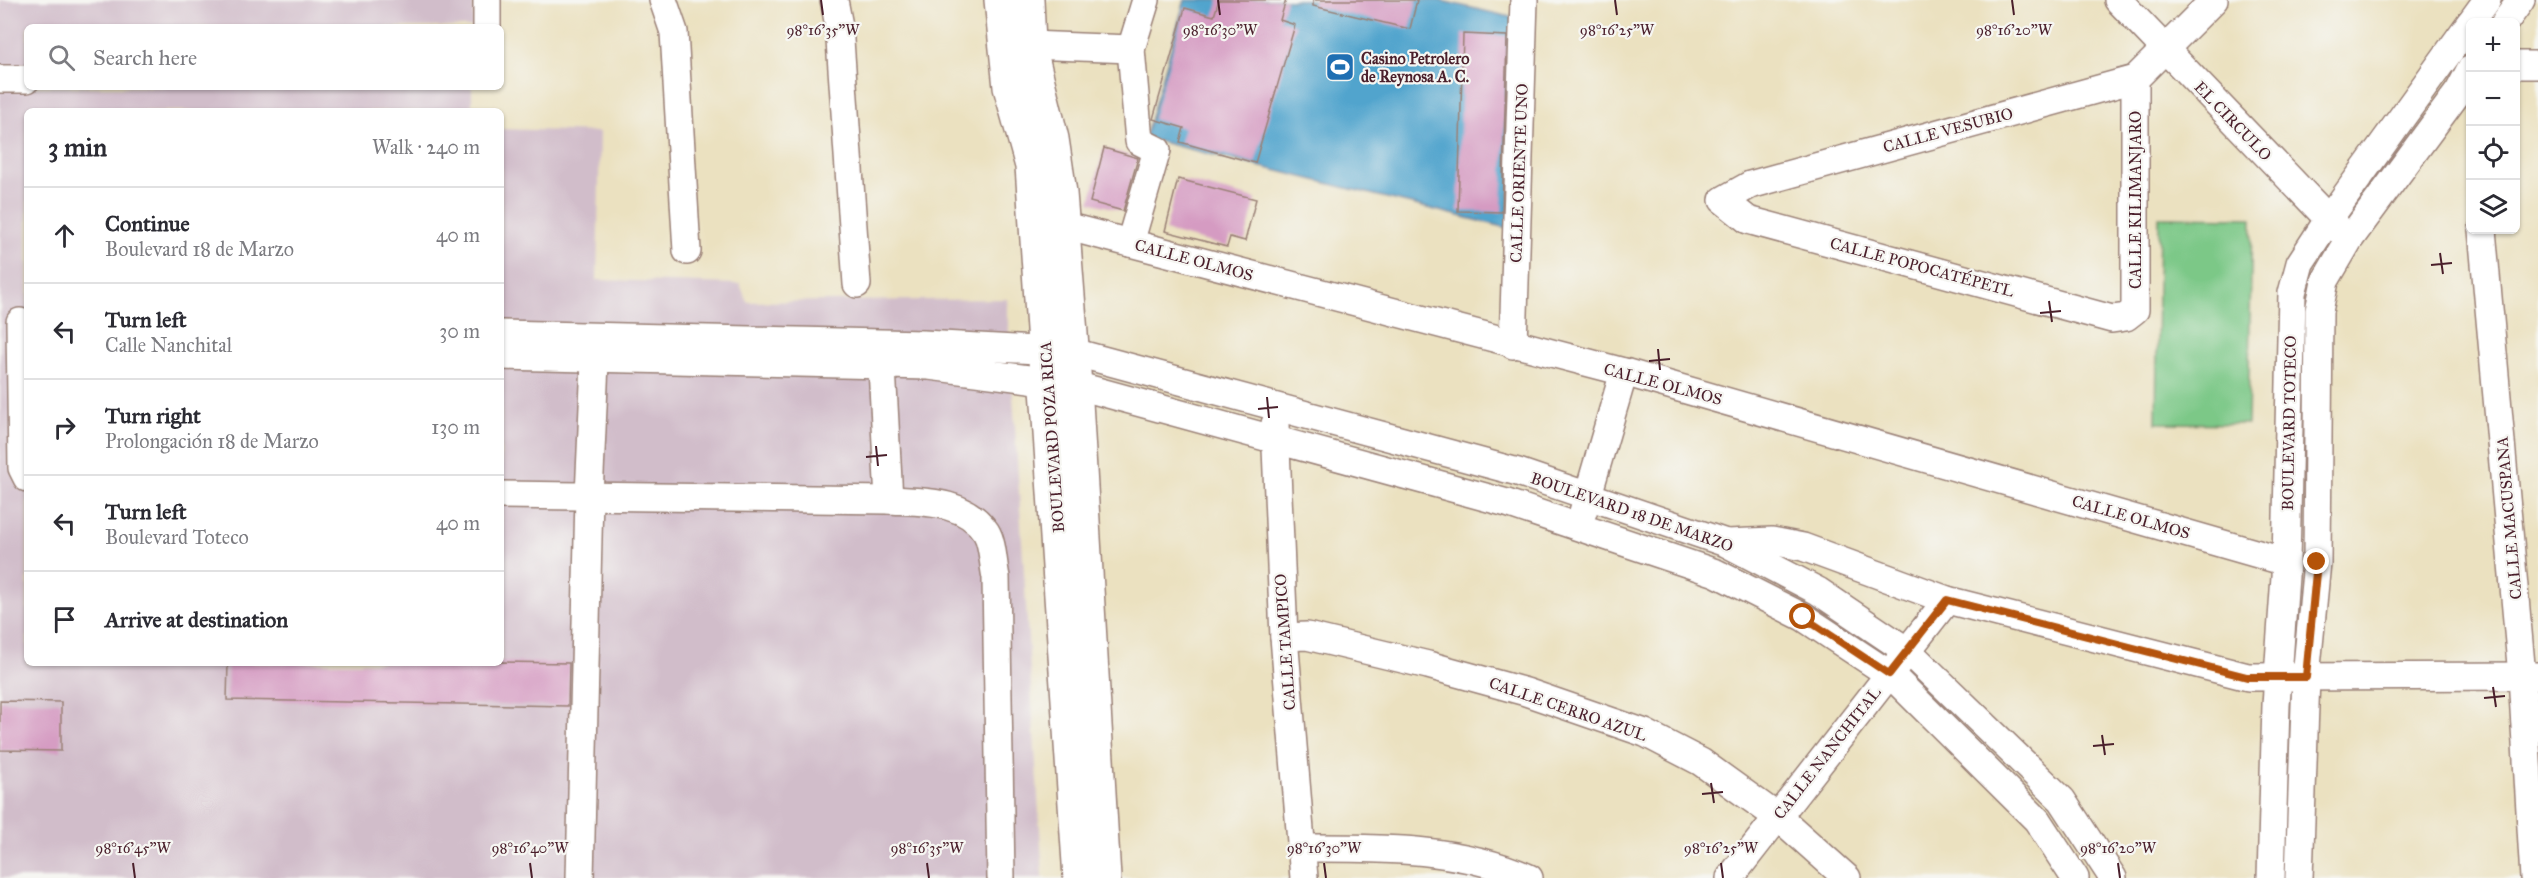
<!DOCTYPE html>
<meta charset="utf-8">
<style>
body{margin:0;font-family:"IM FELL Great Primer",serif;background:#f7f7f7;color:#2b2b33}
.controls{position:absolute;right:18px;top:18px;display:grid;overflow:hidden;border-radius:9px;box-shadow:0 2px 4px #0004}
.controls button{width:54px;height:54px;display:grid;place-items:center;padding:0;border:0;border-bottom:2px solid #e1e1e2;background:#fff;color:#2b2b33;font:30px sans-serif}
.stop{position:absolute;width:18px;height:18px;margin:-14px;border:4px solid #b45309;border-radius:50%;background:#fff}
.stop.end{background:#b45309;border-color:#fff;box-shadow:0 2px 6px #0008}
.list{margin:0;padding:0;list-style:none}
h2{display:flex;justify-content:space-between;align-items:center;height:78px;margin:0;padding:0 24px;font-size:26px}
h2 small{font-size:20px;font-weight:400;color:#7c7c81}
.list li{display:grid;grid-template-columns:39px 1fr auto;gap:18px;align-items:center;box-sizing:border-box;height:96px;padding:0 24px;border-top:2px solid #e1e1e2}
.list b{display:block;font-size:22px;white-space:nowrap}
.list p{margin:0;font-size:20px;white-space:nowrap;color:#7c7c81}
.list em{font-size:20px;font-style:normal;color:#7c7c81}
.icon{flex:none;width:33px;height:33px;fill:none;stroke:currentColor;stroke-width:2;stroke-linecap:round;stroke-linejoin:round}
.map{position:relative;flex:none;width:2538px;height:878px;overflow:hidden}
.search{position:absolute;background:#fff;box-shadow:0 2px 4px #0004;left:24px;top:24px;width:480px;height:66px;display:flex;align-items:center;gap:15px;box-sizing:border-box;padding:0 21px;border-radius:9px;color:#7c7c81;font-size:22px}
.panel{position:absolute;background:#fff;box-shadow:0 2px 4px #0004;left:24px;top:108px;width:480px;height:558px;border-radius:9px}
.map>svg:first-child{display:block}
</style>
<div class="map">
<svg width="2538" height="878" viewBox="0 0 2538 878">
<rect width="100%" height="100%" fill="#f6f6f2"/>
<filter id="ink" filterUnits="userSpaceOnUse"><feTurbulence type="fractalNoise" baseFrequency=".0167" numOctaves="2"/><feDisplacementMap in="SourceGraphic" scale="12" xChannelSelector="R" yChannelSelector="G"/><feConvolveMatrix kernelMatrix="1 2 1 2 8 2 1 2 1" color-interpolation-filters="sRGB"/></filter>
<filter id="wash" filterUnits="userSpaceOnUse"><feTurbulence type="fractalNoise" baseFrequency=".008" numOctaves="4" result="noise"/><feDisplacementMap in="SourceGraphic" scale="24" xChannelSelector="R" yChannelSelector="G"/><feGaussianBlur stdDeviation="1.35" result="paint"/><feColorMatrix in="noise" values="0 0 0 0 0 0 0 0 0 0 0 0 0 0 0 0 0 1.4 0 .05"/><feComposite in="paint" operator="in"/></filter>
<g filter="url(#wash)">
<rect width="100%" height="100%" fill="#ebe1c0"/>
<path fill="#d1bdca" d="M0,0h474l-1,27h-446v60h445v24h-445v552h474v-534l99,3 -3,148 143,4 7,18 260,-3 36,579h-1043z"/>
<path fill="#7bc887" stroke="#627459" stroke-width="1.5" d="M2159,217l93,1 -4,206 -92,-1z"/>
<path fill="#51a4cd" stroke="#4e627c" stroke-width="1.5" d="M1185,0h253l81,19 -11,209 -363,-90z"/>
<g id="blocks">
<g fill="#d59bc2">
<path d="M1219,0h67l-6,20 15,5 -40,138 -75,-21 4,-14 -31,-9 32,-111 29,8z"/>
<path d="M1313,0h104l-7,29 -97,-23z"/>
<path d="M1463,34l44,2 -5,176 -44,-1z"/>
<path d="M1104,148l34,10 -15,53 -33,-9z"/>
<path d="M1178,179l78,20 -11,42 -15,-4 -3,10 -62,-16z"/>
<path d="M501,662l68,1 -1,43 -341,-6 1,-37z"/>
<path d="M0,701l61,1v49l-61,-1z"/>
</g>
</g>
</g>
<g filter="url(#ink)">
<use href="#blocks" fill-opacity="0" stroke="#9a8076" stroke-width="1.5"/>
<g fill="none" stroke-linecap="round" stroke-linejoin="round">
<g stroke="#9a8076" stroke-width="30">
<g id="minor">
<path d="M487,0v27"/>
<path d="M663,0l11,32 13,219"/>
<path d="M834,0l5,26 18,258"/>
<path d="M2118,0l222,231"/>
<path d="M2471,22l16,-22"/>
<path d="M2505,22l16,-22"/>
<path d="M1029,45l102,4 15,-49"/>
<path d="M2516,65h22"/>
<path d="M0,79h27"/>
<path d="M2135,79v231l-9,7 -14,2 -364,-99 -25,-20 27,-15 385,-106 79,-79"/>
<path d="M1044,225h17l69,18 494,129 662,190"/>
<path d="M2482,230l40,446 12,202"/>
<path d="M1130,243l27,-93 -18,-9 -8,-92"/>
<path d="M20,322l2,146 5,10"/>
<path d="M501,334l422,10 150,8 445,120 208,71 92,48 92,62 152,147 51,78"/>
<path d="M1513,345l11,-345"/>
<path d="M881,348l8,152"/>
<path d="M501,356l428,10 146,19 432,118 209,70 87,44 89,59 145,144 38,58"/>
<path d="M1275,424l9,213 20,241"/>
<path d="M501,495l388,5c34,2 76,0 97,32 7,11 7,33 10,45l5,301"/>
<path d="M1583,512l41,-140"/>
<path d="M1728,543l44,-2 31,6 144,53 301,77 290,-1"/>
<path d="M1284,637l23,-1 121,29 98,27 119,41 56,29 82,59 64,57"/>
<path d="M1300,848c77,0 157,-2 229,30"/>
<path d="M580,878l9,-382 7,-156"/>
<path d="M1730,878l217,-278"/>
<path d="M2271,878l5,-173 10,-143 6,-269 8,-30 28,-43 142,-197"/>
<path d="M2299,878l7,-201 11,-115 2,-251 6,-30 24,-41 110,-149 11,-21"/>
</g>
</g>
<g stroke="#9a8076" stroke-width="36">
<g id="major">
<path d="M1001,0l9,87 22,79 48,712"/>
<path d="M1027,0l2,45 23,94 8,54 15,192 29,493"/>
</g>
</g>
<use href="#minor" stroke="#fff" stroke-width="27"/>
<use href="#major" stroke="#fff" stroke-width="33"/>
</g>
</g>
<g fill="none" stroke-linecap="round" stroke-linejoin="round" filter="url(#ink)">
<path stroke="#b45309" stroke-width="8" d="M1803,617l86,57 58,-74 300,77h59l11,-115"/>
</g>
<path fill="none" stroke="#4a1f2b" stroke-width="2" d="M821,0l2,15M1218,0l2,15M1615,0l2,15M2012,0l2,15M2440,253l3,21M2431,265l21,-2M2049,301l3,21M2040,313l21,-2M1658,349l2,21M1649,361l21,-2M1267,397l2,21M1258,409l20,-2M876,446l2,20M866,457l21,-2M2493,687l3,20M2484,698l21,-2M2102,735l3,20M2093,746l21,-2M1711,783l3,20M1702,794l21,-2M133,863l2,15M530,863l2,15M927,863l2,15M1324,863l2,15M1721,863l2,15M2118,863l2,15"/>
<defs>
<g id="stadium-square" transform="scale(1.5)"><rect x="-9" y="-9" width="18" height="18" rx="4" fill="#1f6fb2" stroke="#f6f6f2"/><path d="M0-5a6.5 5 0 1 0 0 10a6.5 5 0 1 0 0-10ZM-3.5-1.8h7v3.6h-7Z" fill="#fff"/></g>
</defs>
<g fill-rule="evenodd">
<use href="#stadium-square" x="1340" y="67"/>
</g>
<g text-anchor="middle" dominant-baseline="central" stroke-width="4.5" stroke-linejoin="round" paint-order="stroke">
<g font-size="16" font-weight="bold" fill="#4a1f2b" stroke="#f6f6f2" text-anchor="start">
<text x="1361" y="58">Casino Petrolero<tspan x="1361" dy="18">de Reynosa A. C.</tspan></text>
</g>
<g font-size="16" fill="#4a1f2b" stroke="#f6f6f2">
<text transform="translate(2233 121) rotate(46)">EL CIRCULO</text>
<text transform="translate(1948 130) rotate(-15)">CALLE VESUBIO</text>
<text transform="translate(1519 173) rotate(-88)">CALLE ORIENTE UNO</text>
<text transform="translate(2135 200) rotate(-90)">CALLE KILIMANJARO</text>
<text transform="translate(1194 260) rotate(15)">CALLE OLMOS</text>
<text transform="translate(1922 267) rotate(15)">CALLE POPOCATÉPETL</text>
<text transform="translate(1663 384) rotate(15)">CALLE OLMOS</text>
<text transform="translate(2289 423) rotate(-89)">BOULEVARD TOTECO</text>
<text transform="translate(1052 437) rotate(-94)">BOULEVARD POZA RICA</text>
<text transform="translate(1632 512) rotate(19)">BOULEVARD 18 DE MARZO</text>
<text transform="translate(2131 517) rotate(16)">CALLE OLMOS</text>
<text transform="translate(2509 518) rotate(-95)">CALLE MACUSPANA</text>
<text transform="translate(1285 642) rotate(-94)">CALLE TAMPICO</text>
<text transform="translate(1568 709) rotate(19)">CALLE CERRO AZUL</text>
<text transform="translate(1827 753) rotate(-52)">CALLE NANCHITAL</text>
</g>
</g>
<g font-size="15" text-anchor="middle" fill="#4a1f2b" stroke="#f6f6f2" stroke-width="4.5" stroke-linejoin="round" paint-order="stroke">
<text x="823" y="35">98°16'35"W</text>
<text x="1220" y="35">98°16'30"W</text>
<text x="1617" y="35">98°16'25"W</text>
<text x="2014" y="35">98°16'20"W</text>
<text x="133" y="853">98°16'45"W</text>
<text x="530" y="853">98°16'40"W</text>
<text x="927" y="853">98°16'35"W</text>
<text x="1324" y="853">98°16'30"W</text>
<text x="1721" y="853">98°16'25"W</text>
<text x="2118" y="853">98°16'20"W</text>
</g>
</svg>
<div class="controls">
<button>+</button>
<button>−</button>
<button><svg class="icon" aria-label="locate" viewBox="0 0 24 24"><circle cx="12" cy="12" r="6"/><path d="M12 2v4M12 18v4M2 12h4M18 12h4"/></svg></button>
<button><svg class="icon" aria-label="layers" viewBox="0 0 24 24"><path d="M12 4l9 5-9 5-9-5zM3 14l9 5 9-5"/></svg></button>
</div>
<div class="stop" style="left:1803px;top:617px"></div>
<div class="stop end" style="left:2317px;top:562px"></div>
<div class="search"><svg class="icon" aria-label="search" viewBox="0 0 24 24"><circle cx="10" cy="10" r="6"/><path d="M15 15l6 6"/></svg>Search here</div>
<section class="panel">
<h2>3 min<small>Walk · 240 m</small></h2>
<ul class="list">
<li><svg class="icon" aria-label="ahead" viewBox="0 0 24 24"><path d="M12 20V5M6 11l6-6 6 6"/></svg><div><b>Continue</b><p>Boulevard 18 de Marzo</p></div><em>40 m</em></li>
<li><svg class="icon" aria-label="left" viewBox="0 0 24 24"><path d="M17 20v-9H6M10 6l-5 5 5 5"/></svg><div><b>Turn left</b><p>Calle Nanchital</p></div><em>30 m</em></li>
<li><svg class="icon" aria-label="right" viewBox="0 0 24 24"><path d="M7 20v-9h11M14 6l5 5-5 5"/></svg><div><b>Turn right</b><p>Prolongación 18 de Marzo</p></div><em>130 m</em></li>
<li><svg class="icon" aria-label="left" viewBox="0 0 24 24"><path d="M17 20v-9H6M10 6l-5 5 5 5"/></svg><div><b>Turn left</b><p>Boulevard Toteco</p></div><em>40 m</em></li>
<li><svg class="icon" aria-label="arrive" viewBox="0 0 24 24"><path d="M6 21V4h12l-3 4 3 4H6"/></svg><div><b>Arrive at destination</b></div></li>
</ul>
</section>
</div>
